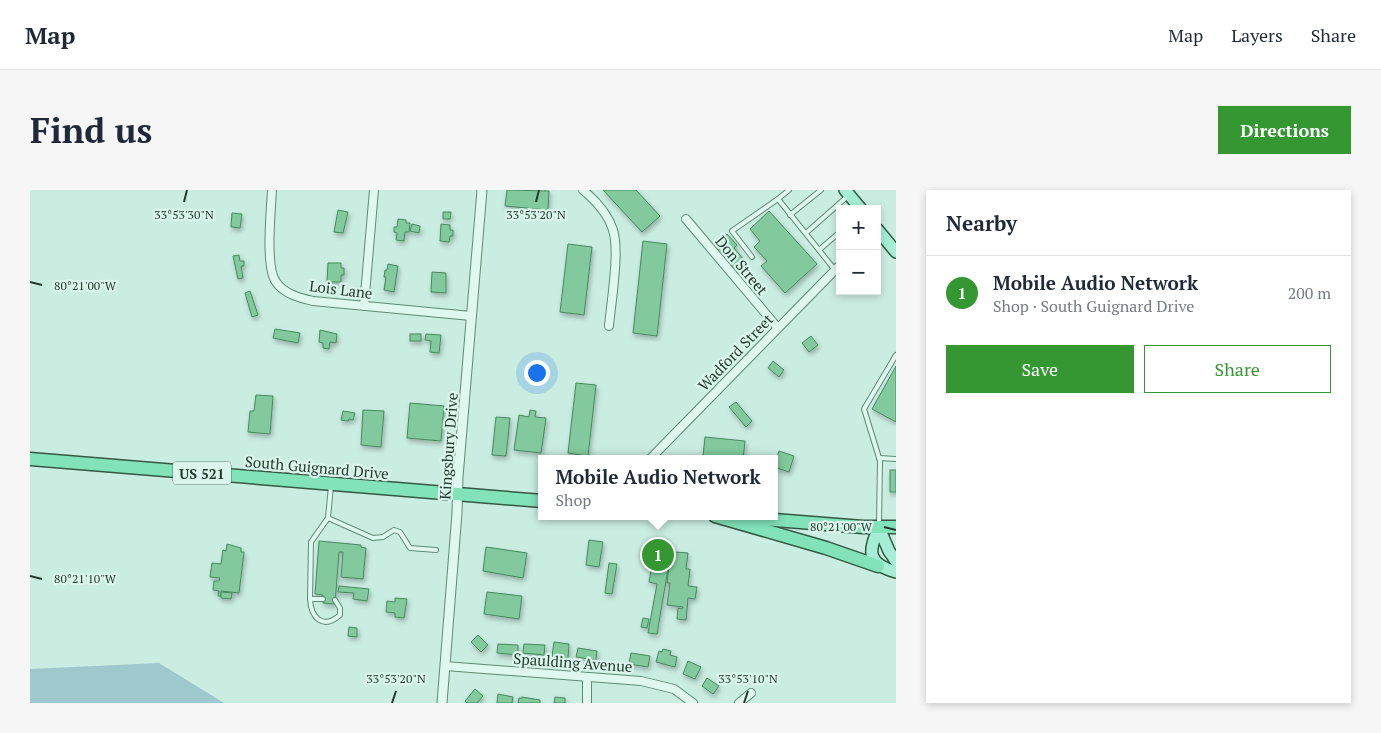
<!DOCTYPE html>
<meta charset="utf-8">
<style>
body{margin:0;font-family:"PT Serif",serif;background:#f6f6f7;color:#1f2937}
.controls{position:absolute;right:15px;top:15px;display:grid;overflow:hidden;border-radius:0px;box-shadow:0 2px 8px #0003}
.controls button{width:45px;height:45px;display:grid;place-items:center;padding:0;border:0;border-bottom:1px solid #e0e1e3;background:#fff;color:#1f2937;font:25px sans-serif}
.you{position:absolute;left:506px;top:182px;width:18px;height:18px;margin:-12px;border:4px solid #fff;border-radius:50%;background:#1a73e8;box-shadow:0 0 0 8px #1a73e833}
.badge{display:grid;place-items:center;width:32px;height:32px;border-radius:50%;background:#359731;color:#fff;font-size:16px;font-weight:700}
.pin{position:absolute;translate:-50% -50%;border:2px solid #fff;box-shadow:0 1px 5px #0006}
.popup{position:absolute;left:508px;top:265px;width:240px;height:65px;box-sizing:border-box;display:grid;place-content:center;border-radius:0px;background:#fff;filter:drop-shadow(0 1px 4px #0005);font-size:16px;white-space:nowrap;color:#747a83}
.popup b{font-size:19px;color:#1f2937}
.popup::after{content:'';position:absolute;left:50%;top:100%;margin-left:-10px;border:10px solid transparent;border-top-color:#fff}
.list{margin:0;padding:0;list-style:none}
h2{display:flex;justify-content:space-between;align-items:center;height:65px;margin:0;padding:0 20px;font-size:21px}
h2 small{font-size:16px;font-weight:400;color:#747a83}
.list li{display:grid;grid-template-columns:32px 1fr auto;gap:15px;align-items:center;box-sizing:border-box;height:75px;padding:0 20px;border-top:1px solid #e0e1e3}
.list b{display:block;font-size:19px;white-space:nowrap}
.list p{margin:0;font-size:16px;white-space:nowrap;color:#747a83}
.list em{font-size:16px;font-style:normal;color:#747a83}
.actions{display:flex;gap:10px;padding:15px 20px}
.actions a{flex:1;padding:11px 0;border:1px solid #359731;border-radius:0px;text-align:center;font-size:18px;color:#359731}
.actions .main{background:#359731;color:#fff}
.map{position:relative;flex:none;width:866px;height:513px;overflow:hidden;border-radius:0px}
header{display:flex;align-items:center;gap:30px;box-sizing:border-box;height:70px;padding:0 25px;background:#fff;border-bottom:1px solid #e0e1e3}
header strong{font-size:24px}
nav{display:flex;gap:28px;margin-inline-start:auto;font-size:18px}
.intro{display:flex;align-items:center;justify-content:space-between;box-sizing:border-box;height:120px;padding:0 30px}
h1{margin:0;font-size:35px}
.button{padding:12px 22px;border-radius:0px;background:#359731;color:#fff;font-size:18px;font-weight:700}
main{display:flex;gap:30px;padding:0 30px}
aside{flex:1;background:#fff;border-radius:0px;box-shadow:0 2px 8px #0003}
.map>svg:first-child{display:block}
</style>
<header>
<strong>Map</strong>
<nav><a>Map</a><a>Layers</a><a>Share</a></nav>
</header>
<div class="intro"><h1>Find us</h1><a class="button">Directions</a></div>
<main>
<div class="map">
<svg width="866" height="513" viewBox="0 0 866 513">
<defs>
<filter id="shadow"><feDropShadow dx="1.5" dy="3" stdDeviation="2.5" flood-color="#0004"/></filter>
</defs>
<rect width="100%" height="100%" fill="#caede2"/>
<path fill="#9ec8cc" d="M129,473l65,40h-194v-34z"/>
<g fill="#82ca9d" stroke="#46885e" filter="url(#shadow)">
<path d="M477,0l42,1 -1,19 -43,-4z"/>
<path d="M573,0h33l24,26 -18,16z"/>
<path d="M308,20l10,2 -5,21 -9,-1z"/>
<path d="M739,21l48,53 -32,29 -24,-27 6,-5 -13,-14 6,-6 -10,-12z"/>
<path d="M413,22h8l-1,7h-7z"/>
<path d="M202,23l10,1 -2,14 -9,-1z"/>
<path d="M368,29l8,1v3h4l-1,9h-4l-1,9 -8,-1 1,-7 -3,-1v-5h3z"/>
<path d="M382,34l8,2 -1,7 -9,-2z"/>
<path d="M411,34l9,1v5h3v6h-3l-1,6 -9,-1z"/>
<path d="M697,44l10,11 -3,3 10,12 -10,9 -20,-23z"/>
<path d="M613,51l24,3 -10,92 -24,-3z"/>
<path d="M538,54l24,3 -8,68 -24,-3z"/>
<path d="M209,65l1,6h4v5h-3l2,12 -5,1 -5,-23z"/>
<path d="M298,73h13v5h3v7h-3v7h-14z"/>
<path d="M358,74l10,2 -4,26 -10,-2 2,-13h-2l1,-7h2z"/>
<path d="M402,82l14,1v20l-15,-1z"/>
<path d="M220,101l8,24 -6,2 -7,-24z"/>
<path d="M245,139l25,4 -2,10 -25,-5z"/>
<path d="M290,140l17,4 -1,9 -6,-1 -1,7 -6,-1v-5l-4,-1z"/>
<rect x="380" y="144" width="11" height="7"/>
<path d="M396,144l15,1 -2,18 -9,-1 1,-11 -6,-1z"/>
<path d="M781,146l7,9 -9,7 -7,-9z"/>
<path d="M743,171l11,9 -5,7 -11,-9z"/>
<path d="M866,176v56l-24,-13z"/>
<path d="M546,193l20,2 -8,71 -20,-3z"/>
<path d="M226,205l17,1 -3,38 -22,-2 2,-21h4z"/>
<path d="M706,212l16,19 -6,6 -17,-20z"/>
<path d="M380,213l34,3 -3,35 -34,-3z"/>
<path d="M333,220l21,1 -3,36 -20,-2z"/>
<path d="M500,220l6,1 -1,6 11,1 -5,35 -27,-3 5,-35 10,2z"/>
<path d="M313,221l12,2 -2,7 -4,-1 -1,2 -7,-1z"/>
<path d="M466,227l14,1 -4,38 -14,-1z"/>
<path d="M675,247l40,4 -2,18 -40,-3z"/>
<path d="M749,261l15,5 -5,16 -15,-5z"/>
<rect x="860" y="280" width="6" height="22"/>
<path d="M559,350l14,2 -4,25 -13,-2z"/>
<path d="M289,351l42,4v2l5,1 -3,31 -22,-2 2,-25h-4l-4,52 -12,-1v-8l-8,-1z"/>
<path d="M197,354l14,4v4h3l-5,41 -18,-2v5h-3l1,-5 -6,-1 1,-9h5l1,-3 -10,-1 2,-14 9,1 2,-14 3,1z"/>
<path d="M456,357l41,6 -4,25 -40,-7z"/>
<path d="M625,358l16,3 -14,83 -9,-1 9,-49 -8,-2z"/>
<path d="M645,362l13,1 -2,16h4l-2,17 9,1 -2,12 -7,-1 -2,22 -9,-1 1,-11 4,1 1,-2 -16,-2 3,-22h-3l3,-25 4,1z"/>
<path d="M579,373l8,1 -5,30 -7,-1z"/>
<path d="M309,396l30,3 -2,12 -14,-2 1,-6 -16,-1z"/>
<path d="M191,402l11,1 -1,6 -10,-1z"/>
<path d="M457,402l35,4 -3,23 -35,-5z"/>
<path d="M365,408l12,1 -3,19 -9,-1v-4l-9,-1 1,-11 8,1z"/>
<path d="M613,428l6,1 -2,9 -6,-1z"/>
<path d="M319,437l8,1v9l-9,-1z"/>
<path d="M448,445l10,10 -7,7 -10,-10z"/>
<path d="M524,452l15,2 -1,14 -16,-2z"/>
<path d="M468,454l20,1v10l-21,-2z"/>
<path d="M494,454l21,1 -1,10 -21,-2z"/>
<path d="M548,458l19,3 -1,9 -20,-3z"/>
<path d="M633,459l8,2 -1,4 7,2 -2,10 -19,-5 3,-11 3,1z"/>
<path d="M601,463l19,3 -2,11 -19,-3z"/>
<path d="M658,471l13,6 -6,12 -12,-5z"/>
<path d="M677,488l12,8 -6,8 -11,-8z"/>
<path d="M445,499l8,7 -6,7h-10l-2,-2z"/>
<path d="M468,504l15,3 -1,6h-15z"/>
<path d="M492,507l18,3v3h-22l1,-5h3z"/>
<path d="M525,507l10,1v5h-11z"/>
</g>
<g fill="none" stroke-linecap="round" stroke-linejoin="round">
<g stroke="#5f8a74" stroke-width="6">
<g id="service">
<path d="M759,0l-11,9 57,71"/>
<path d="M760,25l31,-25"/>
<path d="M776,43l43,-38"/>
<path d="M789,60l21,-18"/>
<path d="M722,67l-20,-26 46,-32"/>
<path d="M849,268l17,1"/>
<path d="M301,296l-3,32 -17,24 -1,57c1,19 13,31 30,16v-7l-5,-8"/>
<path d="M298,328l45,20 10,-1 11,-7 6,2 10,16 26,2"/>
<path d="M849,335l1,-64 -16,-52 32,-54"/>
<path d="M280,409h13"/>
</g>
</g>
<g stroke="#5f8a74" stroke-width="10">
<g id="minor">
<path d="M242,0c-1,20 -7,77 4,92 8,12 24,16 37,19l158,15"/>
<path d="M553,0c12,10 25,24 30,40 7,21 -2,73 -4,96"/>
<path d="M656,29l91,108"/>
<path d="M334,116l10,-116"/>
<path d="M620,269l190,-194"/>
<path d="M415,476l196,15 33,8 19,14"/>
<path d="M557,513v-26"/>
<path d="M709,513l12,-10"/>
</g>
</g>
<g stroke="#5f8a74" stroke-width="11">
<path id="tertiary" d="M412,513l15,-190 1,-36 24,-287"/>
</g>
<g stroke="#335843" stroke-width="14">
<g id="primary">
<path d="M815,0l16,19"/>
<path d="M847,39l19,23"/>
<path d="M849,338c-12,24 -11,36 17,44"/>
<path d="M849,338l10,23 7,10"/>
</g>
</g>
<g stroke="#335843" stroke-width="15">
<g id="trunk">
<path d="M0,269l512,42"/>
<path d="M685,326l111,32 52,18"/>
<path d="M708,327l125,10h33"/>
</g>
</g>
<use href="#service" stroke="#def8ef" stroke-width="4"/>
<use href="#minor" stroke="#def8ef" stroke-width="8"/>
<use href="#tertiary" stroke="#def8ef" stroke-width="9"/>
<use href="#primary" stroke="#a5eed5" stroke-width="11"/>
<use href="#trunk" stroke="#82e2ba" stroke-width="12"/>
</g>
<path fill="none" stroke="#223b2d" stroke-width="2" d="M154,12l3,-12M506,12l3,-12M0,92l12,3M854,337l12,3M0,386l12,3M362,513l4,-12M714,513l4,-12"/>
<g text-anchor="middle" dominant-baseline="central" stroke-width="4.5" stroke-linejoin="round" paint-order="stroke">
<rect fill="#daf5ec" stroke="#597366" stroke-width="1" x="143" y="271.5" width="58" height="23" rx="4"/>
<g font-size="14" font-weight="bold" fill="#223b2d">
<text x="172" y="283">US 521</text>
</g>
<g font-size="15" fill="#223b2d" stroke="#daf5ec">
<text transform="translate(712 75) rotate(50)">Don Street</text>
<text transform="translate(311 99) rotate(7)">Lois Lane</text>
<text transform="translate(705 162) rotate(-46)">Wadford Street</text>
<text transform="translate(418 256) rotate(-86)">Kingsbury Drive</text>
<text transform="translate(287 277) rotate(5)">South Guignard Drive</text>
<text transform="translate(543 472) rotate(4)">Spaulding Avenue</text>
</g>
</g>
<g font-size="12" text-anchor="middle" fill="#223b2d" stroke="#daf5ec" stroke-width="4.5" stroke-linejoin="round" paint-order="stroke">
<text x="154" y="29">33°53'30"N</text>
<text x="506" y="29">33°53'20"N</text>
<text x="55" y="100">80°21'00"W</text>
<text x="811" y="341">80°21'00"W</text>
<text x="55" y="393">80°21'10"W</text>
<text x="366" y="493">33°53'20"N</text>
<text x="718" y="493">33°53'10"N</text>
</g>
</svg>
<div class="controls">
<button>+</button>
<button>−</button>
</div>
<div class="you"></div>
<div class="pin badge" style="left:628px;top:365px">1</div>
<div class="popup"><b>Mobile Audio Network</b>Shop</div>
</div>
<aside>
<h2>Nearby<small></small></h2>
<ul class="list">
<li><span class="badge">1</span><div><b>Mobile Audio Network</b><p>Shop · South Guignard Drive</p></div><em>200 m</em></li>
</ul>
<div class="actions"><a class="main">Save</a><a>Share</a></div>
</aside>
</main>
